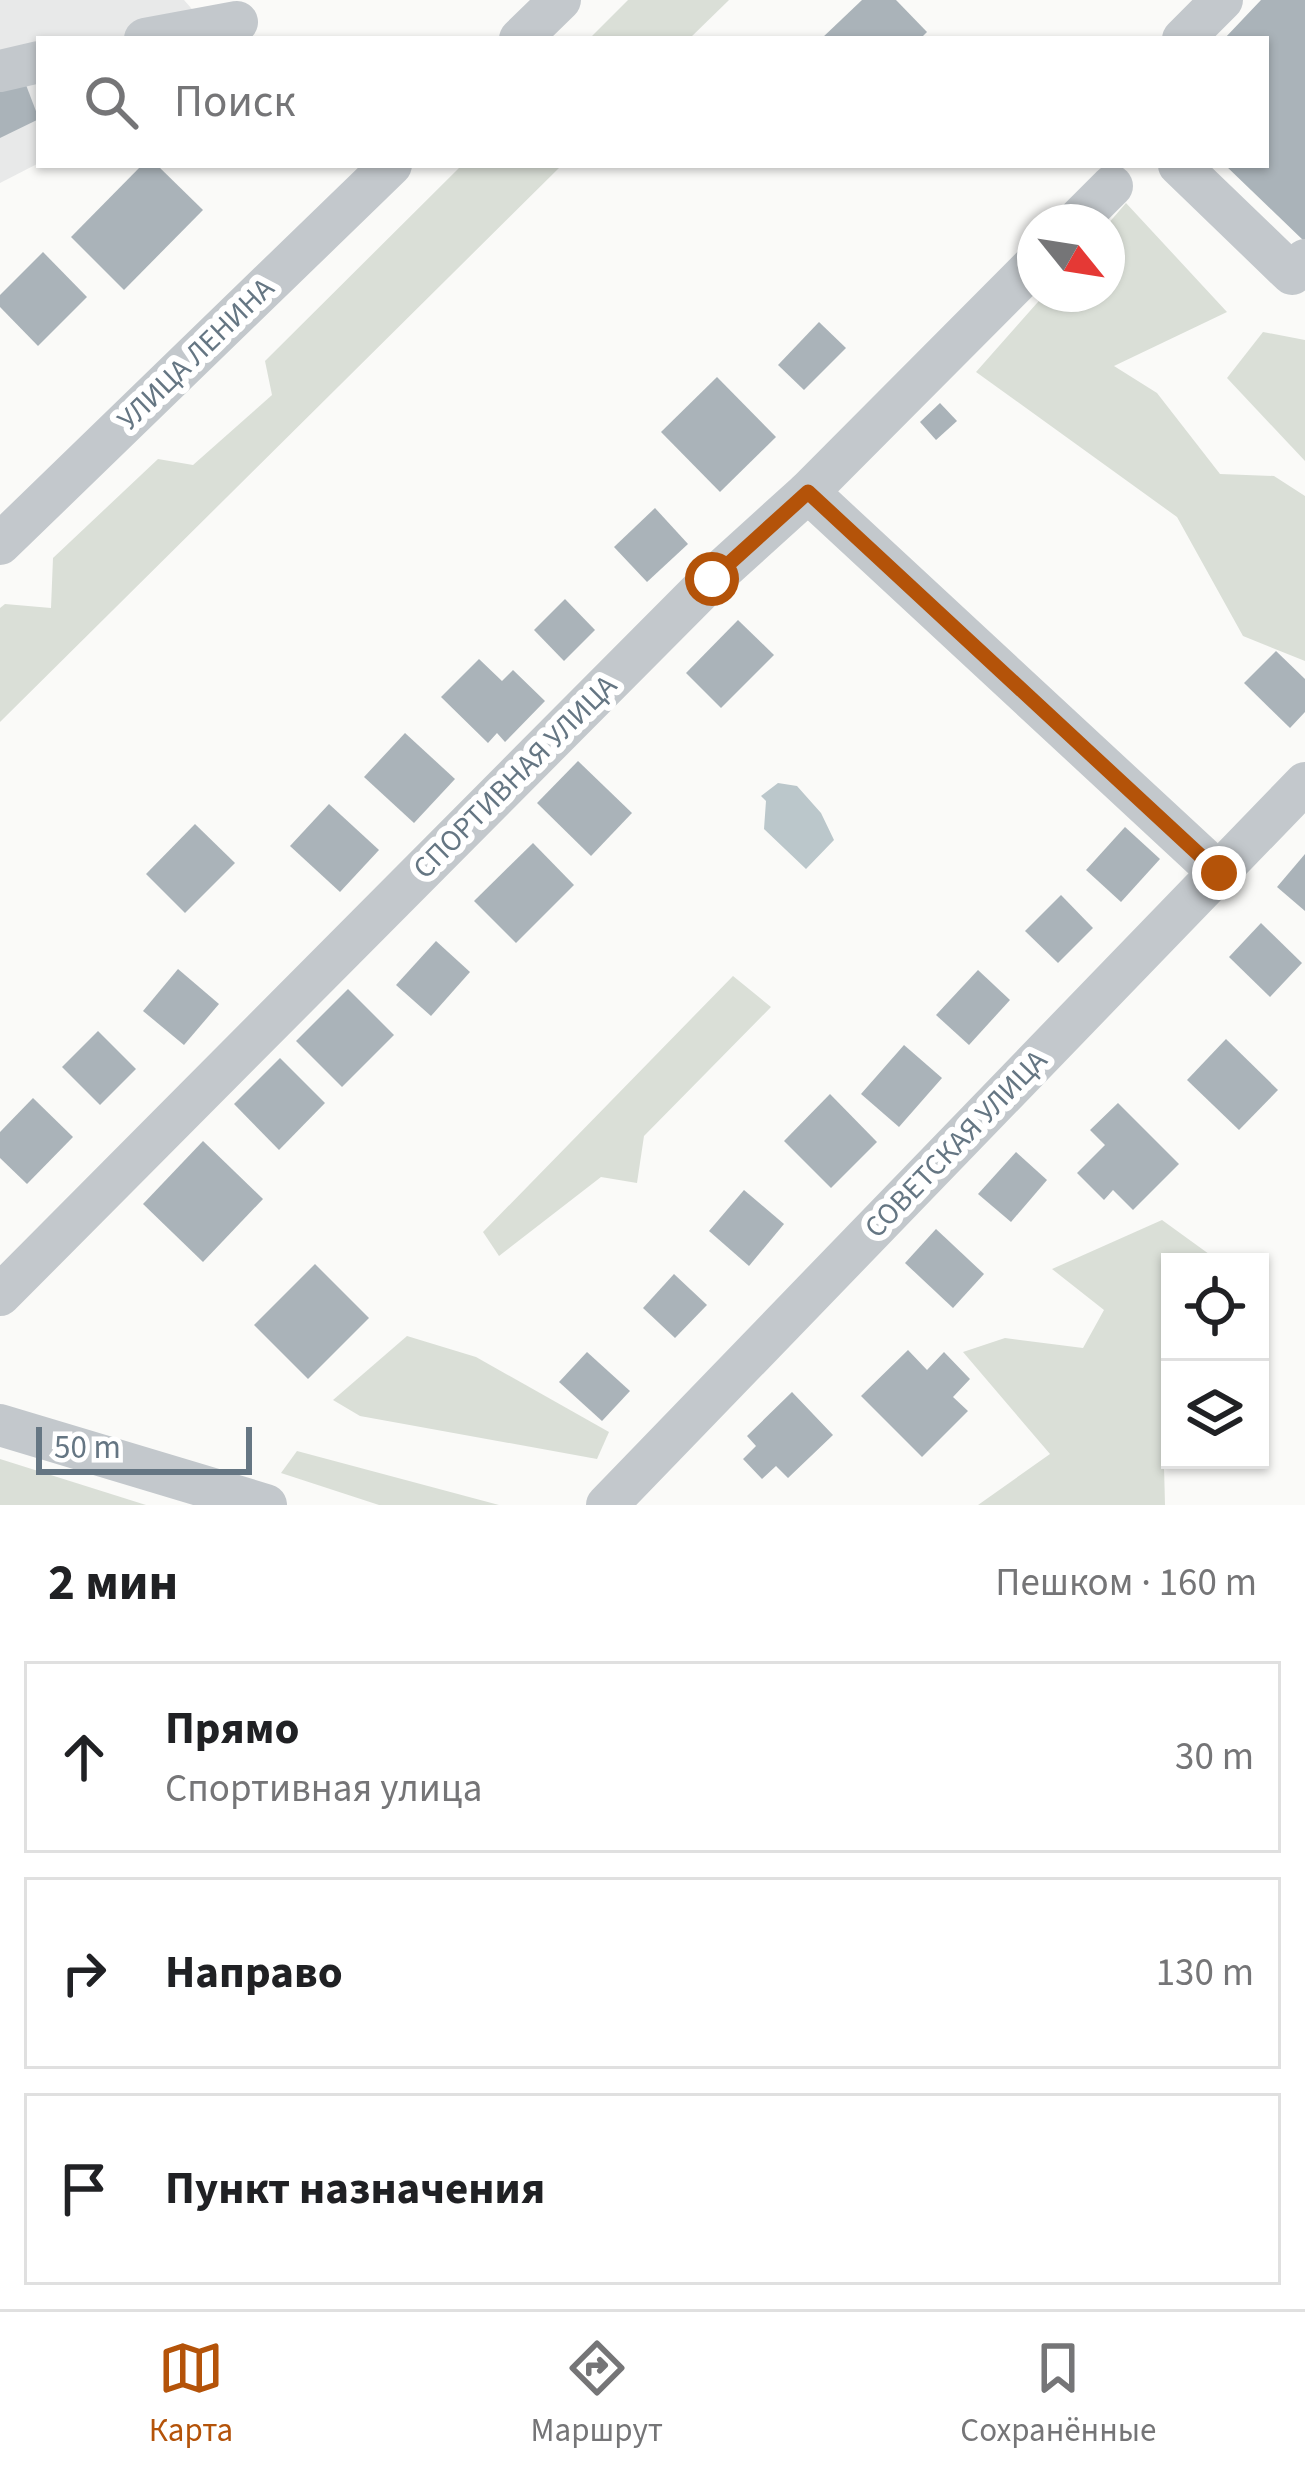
<!DOCTYPE html>
<html lang="ru">
<meta charset="utf-8">
<style>
body{margin:0;font-family:"Source Sans 3",sans-serif;background:#f6f6f6;color:#202124}
.controls{position:absolute;right:36px;bottom:36px;display:grid;overflow:hidden;border-radius:0px;box-shadow:0 3px 9px #0004}
.controls button{width:108px;height:108px;display:grid;place-items:center;padding:0;border:0;border-bottom:3px solid #e0e0e0;background:#fff;color:#202124;font:60px sans-serif}
.compass{position:absolute;left:1017px;top:204px;width:108px;height:108px;border-radius:50%;background:#fff;box-shadow:0 3px 9px #0004;rotate:120deg}
.scale{position:absolute;left:36px;bottom:30px;width:216px;box-sizing:border-box;padding-left:12px;border:6px solid #657683;border-top:0;font-size:33px;line-height:42px;white-space:nowrap;color:#657683;-webkit-text-stroke:9px #fff;paint-order:stroke}
.stop{position:absolute;width:36px;height:36px;margin:-27px;border:9px solid #b45309;border-radius:50%;background:#fff}
.stop.end{background:#b45309;border-color:#fff;box-shadow:0 3px 12px #0008}
.list{margin:0;padding:0;list-style:none}
h2{display:flex;justify-content:space-between;align-items:center;height:156px;margin:0;padding:0 48px;font-size:51px}
h2 small{font-size:39px;font-weight:400;color:#757577}
.list li{display:grid;grid-template-columns:78px 1fr auto;gap:36px;align-items:center;box-sizing:border-box;height:192px;margin:0 24px 24px;padding:0 24px;border:3px solid #e0e0e0;border-radius:0px}
.list b{display:block;font-size:45px;white-space:nowrap}
.list p{margin:0;font-size:39px;white-space:nowrap;color:#757577}
.list em{font-size:39px;font-style:normal;color:#757577}
.icon{flex:none;width:66px;height:66px;fill:none;stroke:currentColor;stroke-width:2;stroke-linecap:round;stroke-linejoin:round}
.map{position:relative;flex:none;width:1305px;height:1505px;overflow:hidden}
.search{position:absolute;background:#fff;box-shadow:0 3px 9px #0004;left:36px;right:36px;top:36px;height:132px;display:flex;align-items:center;gap:30px;box-sizing:border-box;padding:0 42px;border-radius:0px;color:#757577;font-size:45px}
.sheet{height:804px;background:#fff}
nav{display:flex;justify-content:space-around;align-items:center;box-sizing:border-box;height:168px;border-top:3px solid #e0e0e0;background:#fff;font-size:33px;color:#757577}
nav a{display:grid;justify-items:center;gap:6px}
nav .on{color:#b45309}
.map>svg:first-child{display:block}
</style>
<div class="map">
<svg width="1305" height="1505" viewBox="0 0 1305 1505">
<rect width="100%" height="100%" fill="#fafaf8"/>
<path fill="#e8e9e9" d="M0,0h184l34,39h-179v124l-39,20z"/>
<g fill="#dadfd7">
<path d="M628,0h101l-40,39h-100z"/>
<path d="M462,165h100l-562,557v-114l5,-4 46,4 2,-50 105,-99 35,6 79,-70 -7,-34z"/>
<path d="M1126,203l101,109 -113,54 43,27 63,81 54,2 31,20v165l-62,-25 -66,-119 -201,-145 69,-78h62v-69z"/>
<path d="M1263,332l42,8v121l-78,-83z"/>
<path d="M733,976l38,31 -127,129 -7,47 -36,-6 -102,79 -16,-24z"/>
<path d="M1162,1220l58,42h-50v155l-7,9 2,79h-187l72,-51 -87,-102 42,-14 78,10 21,-38 -52,-41z"/>
<path d="M407,1336l69,21 133,75 -12,27 -237,-43 -27,-16z"/>
<path d="M297,1451l202,54h-120l-98,-32z"/>
<path d="M0,1459l146,46h-146z"/>
</g>
<path fill="#bbc7cb" d="M778,783l19,3 24,27 13,27 -28,29 -42,-40 2,-28 -5,-5z"/>
<g fill="#aab3b9">
<path d="M862,0h34l31,32 -7,7h-99z"/>
<path d="M1261,0h44v242l-80,-77h41v-126h-42z"/>
<path d="M23,77l16,42 -39,19v-49z"/>
<path d="M142,165h15l46,45 -79,80 -53,-53z"/>
<path d="M43,252l44,45 -49,49 -38,-39v-12z"/>
<path d="M819,322l27,26 -42,42 -26,-25z"/>
<path d="M717,377l59,60 -56,55 -59,-60z"/>
<path d="M940,403l17,18 -21,19 -16,-18z"/>
<path d="M655,508l33,36 -41,38 -33,-35z"/>
<path d="M565,599l30,31 -31,31 -30,-31z"/>
<path d="M738,620l36,35 -53,53 -35,-35z"/>
<path d="M1276,651l29,28v33l-15,16 -46,-45z"/>
<path d="M479,659l23,22 11,-11 32,31 -40,41 -8,-9 -9,10 -47,-46z"/>
<path d="M405,733l50,46 -41,44 -50,-46z"/>
<path d="M578,761l54,52 -41,43 -54,-53z"/>
<path d="M329,804l50,46 -39,42 -50,-46z"/>
<path d="M195,824l40,39 -50,50 -39,-39z"/>
<path d="M1125,827l35,32 -39,43 -35,-32z"/>
<path d="M533,843l41,42 -58,58 -42,-42z"/>
<path d="M1305,854v57l-28,-24z"/>
<path d="M1061,895l32,33 -35,35 -33,-32z"/>
<path d="M1261,923l41,40 -32,34 -41,-40z"/>
<path d="M436,941l34,31 -39,44 -35,-31z"/>
<path d="M178,969l41,35 -35,41 -41,-34z"/>
<path d="M978,970l32,30 -41,45 -33,-30z"/>
<path d="M348,989l46,46 -52,52 -46,-46z"/>
<path d="M98,1031l38,38 -36,36 -38,-38z"/>
<path d="M1226,1039l52,51 -39,40 -52,-50z"/>
<path d="M904,1045l38,33 -43,49 -38,-33z"/>
<path d="M280,1058l45,45 -46,47 -45,-46z"/>
<path d="M830,1094l47,48 -46,46 -47,-47z"/>
<path d="M33,1098l40,39 -46,47 -27,-26v-26z"/>
<path d="M1118,1103l61,61 -46,46 -20,-20 -9,10 -27,-27 28,-28 -15,-15z"/>
<path d="M203,1141l60,58 -60,63 -60,-58z"/>
<path d="M1016,1152l31,28 -36,42 -33,-28z"/>
<path d="M744,1190l40,34 -35,42 -40,-35z"/>
<path d="M936,1229l48,45 -31,34 -48,-45z"/>
<path d="M315,1264l54,54 -61,61 -54,-54z"/>
<path d="M674,1274l33,31 -32,33 -32,-30z"/>
<path d="M908,1350l19,20 17,-18 26,27 -17,18 15,14 -46,46 -61,-61z"/>
<path d="M587,1352l43,39 -28,30 -43,-39z"/>
<path d="M792,1392l41,43 -45,43 -12,-12 -14,13 -19,-20 13,-13 -9,-10z"/>
</g>
<g fill="none" stroke-linecap="round" stroke-linejoin="round">
<g stroke="#c3c8cc" stroke-width="42">
<path d="M145,39l92,-17"/>
<path d="M520,39l40,-39"/>
<path d="M1183,39l39,-39"/>
<path d="M0,71l39,-9"/>
<path d="M1179,165l113,109 13,-14"/>
<path d="M1076,222l36,-36"/>
<path d="M808,492l411,381"/>
<path d="M0,544l391,-379"/>
<path d="M0,1295l712,-716 96,-87 227,-228"/>
<path d="M0,1425l266,80"/>
<path d="M607,1505l698,-722"/>
</g>
</g>
<g fill="none" stroke-linecap="round" stroke-linejoin="round">
<path stroke="#b45309" stroke-width="15" d="M712,579l96,-87 411,381"/>
</g>
<g text-anchor="middle" dominant-baseline="central" stroke-width="12" stroke-linejoin="round" paint-order="stroke">
<g font-size="30" fill="#657683" stroke="#fff">
<text transform="translate(196 354) rotate(-44)">УЛИЦА ЛЕНИНА</text>
<text transform="translate(515 777) rotate(-45)">СПОРТИВНАЯ УЛИЦА</text>
<text transform="translate(956 1144) rotate(-46)">СОВЕТСКАЯ УЛИЦА</text>
</g>
</g>
</svg>
<div class="controls">
<button><svg class="icon" aria-label="locate" viewBox="0 0 24 24"><circle cx="12" cy="12" r="6"/><path d="M12 2v4M12 18v4M2 12h4M18 12h4"/></svg></button>
<button><svg class="icon" aria-label="layers" viewBox="0 0 24 24"><path d="M12 4l9 5-9 5-9-5zM3 14l9 5 9-5"/></svg></button>
</div>
<svg class="compass" viewBox="-18 -18 36 36"><path d="M0-13l5 13h-10z" fill="#e53935"/><path d="M0 13l5-13h-10z" fill="#757577"/></svg>
<div class="scale">50 m</div>
<div class="stop" style="left:712px;top:579px"></div>
<div class="stop end" style="left:1219px;top:873px"></div>
<div class="search"><svg class="icon" aria-label="search" viewBox="0 0 24 24"><circle cx="10" cy="10" r="6"/><path d="M15 15l6 6"/></svg>Поиск</div>
</div>
<section class="sheet">
<h2>2 мин<small>Пешком · 160 m</small></h2>
<ul class="list">
<li><svg class="icon" aria-label="ahead" viewBox="0 0 24 24"><path d="M12 20V5M6 11l6-6 6 6"/></svg><div><b>Прямо</b><p>Спортивная улица</p></div><em>30 m</em></li>
<li><svg class="icon" aria-label="right" viewBox="0 0 24 24"><path d="M7 20v-9h11M14 6l5 5-5 5"/></svg><div><b>Направо</b></div><em>130 m</em></li>
<li><svg class="icon" aria-label="arrive" viewBox="0 0 24 24"><path d="M6 21V4h12l-3 4 3 4H6"/></svg><div><b>Пункт назначения</b></div></li>
</ul>
</section>
<nav>
<a class="on"><svg class="icon" aria-label="map" viewBox="0 0 24 24"><path d="M3 6l6-2 6 2 6-2v14l-6 2-6-2-6 2zM9 4v14M15 6v14"/></svg>Карта</a>
<a><svg class="icon" aria-label="directions" viewBox="0 0 24 24"><path d="M12 3l9 9-9 9-9-9zM9 14v-3h6M13 9l2 2-2 2"/></svg>Маршрут</a>
<a><svg class="icon" aria-label="saved" viewBox="0 0 24 24"><path d="M7 4h10v16l-5-4-5 4z"/></svg>Сохранённые</a>
</nav>
